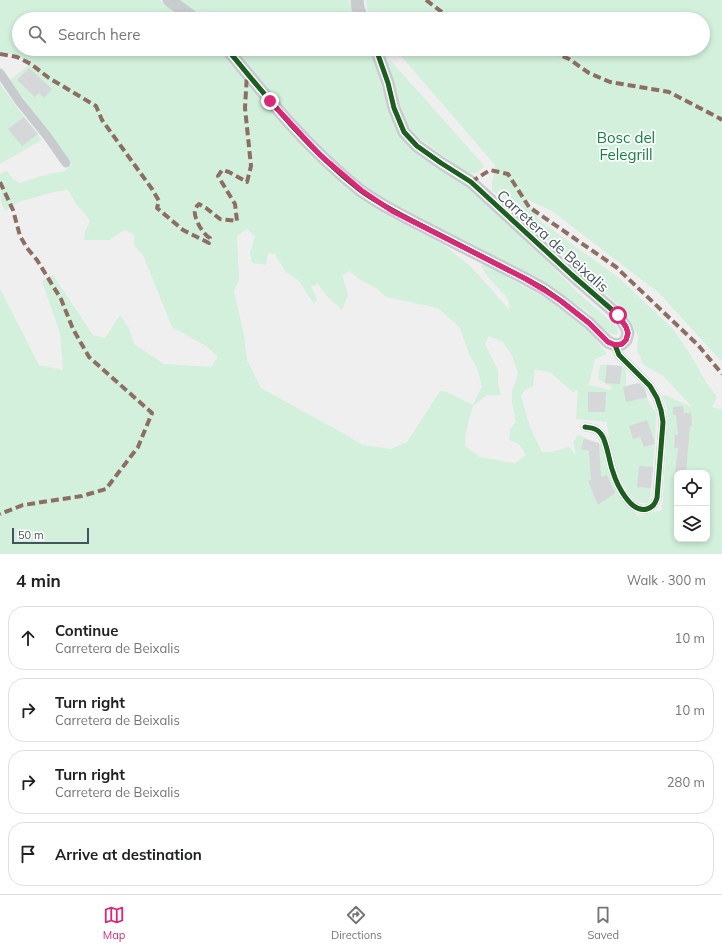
<!DOCTYPE html>
<meta charset="utf-8">
<style>
body{margin:0;font-family:Mulish,sans-serif;background:#f2f2f2;color:#202124}
.controls{position:absolute;right:12px;bottom:12px;display:grid;overflow:hidden;border-radius:8px;box-shadow:0 2px 6px #0003}
.controls button{width:36px;height:36px;display:grid;place-items:center;padding:0;border:0;border-bottom:1px solid #e0e0e0;background:#fff;color:#202124;font:20px sans-serif}
.scale{position:absolute;left:12px;bottom:10px;width:77px;box-sizing:border-box;padding-left:4px;border:2px solid #45535d;border-top:0;font-size:11px;line-height:14px;white-space:nowrap;color:#45535d;-webkit-text-stroke:3px #fff;paint-order:stroke}
.stop{position:absolute;width:12px;height:12px;margin:-9px;border:3px solid #db2777;border-radius:50%;background:#fff}
.stop.end{background:#db2777;border-color:#fff;box-shadow:0 1px 4px #0008}
.list{margin:0;padding:0;list-style:none}
h2{display:flex;justify-content:space-between;align-items:center;height:52px;margin:0;padding:0 16px;font-size:17px}
h2 small{font-size:13px;font-weight:400;color:#757577}
.list li{display:grid;grid-template-columns:26px 1fr auto;gap:12px;align-items:center;box-sizing:border-box;height:64px;margin:0 8px 8px;padding:0 8px;border:1px solid #e0e0e0;border-radius:16px}
.list b{display:block;font-size:15px;white-space:nowrap}
.list p{margin:0;font-size:13px;white-space:nowrap;color:#757577}
.list em{font-size:13px;font-style:normal;color:#757577}
.icon{flex:none;width:22px;height:22px;fill:none;stroke:currentColor;stroke-width:2;stroke-linecap:round;stroke-linejoin:round}
.map{position:relative;flex:none;width:722px;height:554px;overflow:hidden}
.search{position:absolute;background:#fff;box-shadow:0 2px 6px #0003;left:12px;right:12px;top:12px;height:44px;display:flex;align-items:center;gap:10px;box-sizing:border-box;padding:0 14px;border-radius:22px;color:#757577;font-size:15px}
.sheet{height:340px;background:#fff}
nav{display:flex;justify-content:space-around;align-items:center;box-sizing:border-box;height:56px;border-top:1px solid #e0e0e0;background:#fff;font-size:11px;color:#757577}
nav a{display:grid;justify-items:center;gap:2px}
nav .on{color:#db2777}
.map>svg:first-child{display:block}
</style>
<div class="map">
<svg width="722" height="554" viewBox="0 0 722 554">
<rect width="100%" height="100%" fill="#f0efef"/>
<g fill="#d2f0db" fill-rule="evenodd">
<path d="M0,0h160l4,4 22,15h-167v30h199l146,151 28,18 52,27 26,21 23,25 16,19c3,-14 -12,-21 -19,-31 -4,-4 -6,-9 -9,-13l3,-2 68,38 33,24 22,28 -12,5 -6,25h-3l24,6 3,-2 -15,-9 2,-14c9,-1 18,0 26,3v18l17,-4c2,10 5,23 13,30l-1,32 -4,44 -1,12 -3,3c-3,0 -6,0 -9,-1 -3,-2 -5,-5 -7,-7 -16,-20 -22,-48 -24,-73l-31,-3 2,-29 -5,2 -22,-19 -16,-4 -2,17 -8,4 -4,6 9,31 12,25h9l18,-5 7,8 -3,-13 5,-7 24,10 3,19 13,30 20,22 24,-6 6,-92 -1,-10 -5,-12 3,-1 27,12 -29,-31 -19,-11 -7,-14 1,-15 -13,-25 -133,-121v-8l3,-17 -100,-116h308v-30h-331l-4,-6 -2,-13h356v362l-63,-69 -107,-82 -28,-13 16,23 78,56 55,52 17,25 16,28 11,15 -5,10 10,2v145h-722v-265l39,76 24,5 -3,-37 -18,-52 11,-6 40,60 12,3 15,-23 9,13 5,16 30,20 47,3 7,-10 -12,-11 -34,-19 -29,-72 -9,-9v-11l-10,-5 -15,10h-25l1,-9 5,-9 -3,-6 -11,-12 -8,-14 -14,2 -35,10 -14,9 -4,-9 -1,-28 7,-3 6,8 7,4 21,-7 24,-5 7,-7 -62,-84 20,-16 -15,-10 -15,-1zM247,229l8,7 -5,17 2,10 14,2 2,-12 7,1 10,17 14,10 15,23 3,-4 -6,-14 7,-2 8,11 16,15 6,-15 -6,-20 7,-4 10,8 17,9 10,9 52,11 22,20 8,23 9,18 5,17 -9,19 -26,-13 -7,-1 -33,51 -16,7 -28,-4 -24,-14 -78,-43 -14,-28 -3,-25 -10,-44 5,-11 -2,-44zM489,336l14,6 9,14 6,17 -6,19v10l4,20 -6,7 -1,11 10,4 7,11 -11,8 -35,-6 -15,-11 1,-15 7,-25 14,-11h14l-3,-10v-15l-13,-26zM677,473h30v66h-30z"/>
<path d="M178,0h170l5,8 5,11h-153l-9,-8z"/>
<path d="M234,49h136l4,11 14,48 8,18 80,68 47,42 55,57 39,34 1,5 -1,3 -7,-2 -7,-5 -16,-17 -23,-14 -88,-51 -54,-27 -45,-25 -30,-21 -49,-50z"/>
<path d="M390,60l90,101 4,5c-7,8 -9,9 -19,6l-46,-34 -13,-15 -17,-54 -1,-7z"/>
<path d="M0,84l24,33 18,23 -42,24z"/>
</g>
<g fill="#d6d7d8">
<path d="M29,68l23,21 -8,9 -5,-5 -4,4 -18,-17z"/>
<path d="M24,117l14,17 -16,12 -14,-17z"/>
<path d="M607,365l15,1 -2,18 -15,-1z"/>
<path d="M638,383l7,6 2,8 -21,5 -3,-15z"/>
<path d="M588,392h18l-1,20h-17z"/>
<path d="M683,406l1,7h7l1,13h-2l-4,47h-11l3,-25h-4l1,-13h3l-2,-20h-3v-8z"/>
<path d="M647,420l8,24 -11,3 -4,-10 -7,2 -4,-13z"/>
<path d="M584,439l15,4 2,34 6,-2 8,18 -17,12 -10,-24 3,-1 -2,-29 -8,-2z"/>
<path d="M639,466l14,1 -2,21 -14,-1z"/>
</g>
<g fill="none" stroke-linecap="round" stroke-linejoin="round">
<g stroke="#c8cbce" stroke-width="9">
<path d="M0,73l19,28 28,35 19,27"/>
<path d="M585,427c6,1 12,1 16,7 6,7 8,28 12,38 4,13 18,42 34,37 6,-2 8,-5 10,-11l6,-76 -2,-12 -4,-12 -7,-12 -31,-31 -4,-10"/>
</g>
<g stroke="#c9cccf" stroke-width="13">
<path d="M169,0l26,19"/>
<path d="M357,0l1,8 4,11"/>
<path d="M227,49c41,50 82,101 133,141 23,17 49,29 74,42 31,16 61,31 92,47l18,10 17,12 28,22 19,19 7,3 7,-1 4,-4 2,-7 -2,-6 -8,-12 -46,-40 -101,-93 -30,-19 -24,-17 -13,-14 -10,-24 -6,-25 -12,-34"/>
</g>
<g stroke="#8d6e63" stroke-width="4" stroke-dasharray="8 4" stroke-linecap="butt">
<path d="M426,0l25,19"/>
<path d="M485,49l20,4 18,-4"/>
<path d="M540,49l14,3 15,7 20,14 21,9 59,10 50,26 3,2"/>
<path d="M0,54l17,3 14,7 18,14 47,28 6,14 50,69 7,12 -2,7 26,22 26,13 1,-5c-7,-3 -17,-21 -15,-28 1,-3 2,-4 4,-6l7,4 14,11 17,2 -2,-17 -17,-28 4,-6 7,2 18,10 4,-16 -6,-58 2,-35"/>
<path d="M0,182l13,28 7,26 7,12 10,12 24,39 12,30 16,28 63,56 -14,34 -32,42 -24,7 -59,9 -23,9"/>
<path d="M471,182l19,-12 18,4 21,33 87,60 82,78 24,29"/>
</g>
<g stroke="#fff" stroke-width="8">
<g id="cycleway">
<path d="M227,49c41,50 82,101 133,141 23,17 49,29 74,42 31,16 61,31 92,47l18,10 17,12 28,22 19,19 7,3 7,-1 4,-4 2,-7 -2,-6 -8,-12 -46,-40 -101,-93 -30,-19 -24,-17 -13,-14 -10,-24 -6,-25 -12,-34"/>
<path d="M585,427c6,1 12,1 16,7 6,7 8,28 12,38 4,13 18,42 34,37 6,-2 8,-5 10,-11l6,-76 -2,-12 -4,-12 -7,-12 -31,-31 -4,-10"/>
</g>
</g>
<use href="#cycleway" stroke="#1b5e20" stroke-width="5"/>
</g>
<g fill="none" stroke-linecap="round" stroke-linejoin="round">
<path stroke="#db2777" stroke-width="5" d="M270,101l50,54 41,35 31,21 134,68 18,11 17,11 28,22 19,19 7,3 7,-1 4,-4 2,-7 -2,-6 -8,-12"/>
</g>
<g text-anchor="middle" dominant-baseline="central" stroke-width="3.5" stroke-linejoin="round" paint-order="stroke">
<g font-size="15" fill="#128241" stroke="#fff">
<text x="626" y="137">Bosc del<tspan x="626" dy="17">Felegrill</tspan></text>
</g>
<g font-size="15" fill="#45535d" stroke="#fff">
<text transform="translate(553 241) rotate(42)">Carretera de Beixalis</text>
</g>
</g>
</svg>
<div class="controls">
<button><svg class="icon" aria-label="locate" viewBox="0 0 24 24"><circle cx="12" cy="12" r="6"/><path d="M12 2v4M12 18v4M2 12h4M18 12h4"/></svg></button>
<button><svg class="icon" aria-label="layers" viewBox="0 0 24 24"><path d="M12 4l9 5-9 5-9-5zM3 14l9 5 9-5"/></svg></button>
</div>
<div class="scale">50 m</div>
<div class="stop" style="left:618px;top:315px"></div>
<div class="stop end" style="left:270px;top:101px"></div>
<div class="search"><svg class="icon" aria-label="search" viewBox="0 0 24 24"><circle cx="10" cy="10" r="6"/><path d="M15 15l6 6"/></svg>Search here</div>
</div>
<section class="sheet">
<h2>4 min<small>Walk · 300 m</small></h2>
<ul class="list">
<li><svg class="icon" aria-label="ahead" viewBox="0 0 24 24"><path d="M12 20V5M6 11l6-6 6 6"/></svg><div><b>Continue</b><p>Carretera de Beixalis</p></div><em>10 m</em></li>
<li><svg class="icon" aria-label="right" viewBox="0 0 24 24"><path d="M7 20v-9h11M14 6l5 5-5 5"/></svg><div><b>Turn right</b><p>Carretera de Beixalis</p></div><em>10 m</em></li>
<li><svg class="icon" aria-label="right" viewBox="0 0 24 24"><path d="M7 20v-9h11M14 6l5 5-5 5"/></svg><div><b>Turn right</b><p>Carretera de Beixalis</p></div><em>280 m</em></li>
<li><svg class="icon" aria-label="arrive" viewBox="0 0 24 24"><path d="M6 21V4h12l-3 4 3 4H6"/></svg><div><b>Arrive at destination</b></div></li>
</ul>
</section>
<nav>
<a class="on"><svg class="icon" aria-label="map" viewBox="0 0 24 24"><path d="M3 6l6-2 6 2 6-2v14l-6 2-6-2-6 2zM9 4v14M15 6v14"/></svg>Map</a>
<a><svg class="icon" aria-label="directions" viewBox="0 0 24 24"><path d="M12 3l9 9-9 9-9-9zM9 14v-3h6M13 9l2 2-2 2"/></svg>Directions</a>
<a><svg class="icon" aria-label="saved" viewBox="0 0 24 24"><path d="M7 4h10v16l-5-4-5 4z"/></svg>Saved</a>
</nav>
